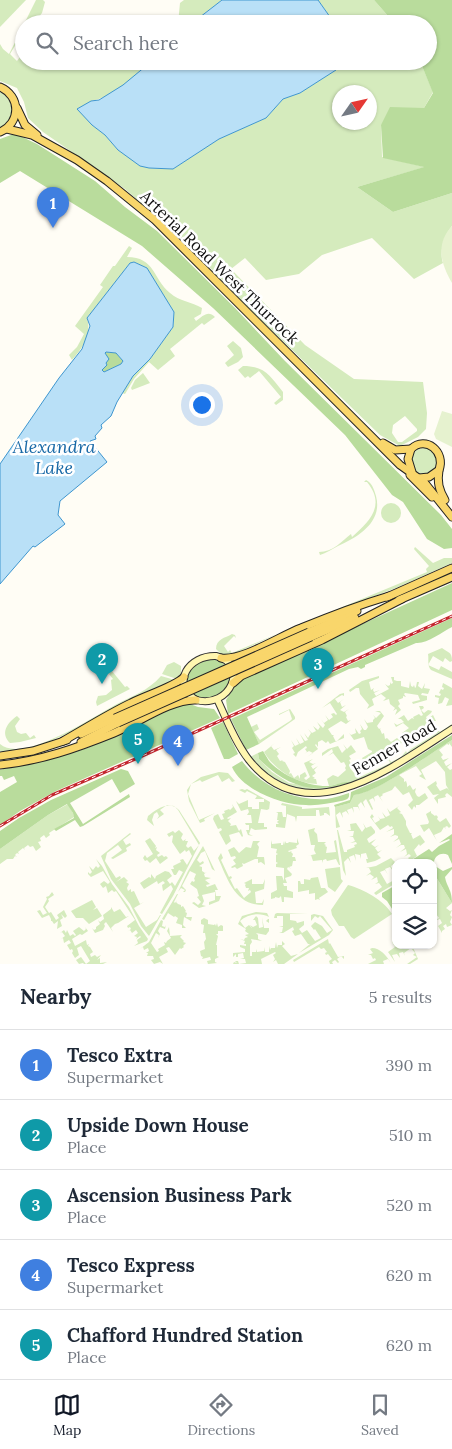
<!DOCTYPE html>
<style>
body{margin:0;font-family:Lora,serif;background:#f6f6f7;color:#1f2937}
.controls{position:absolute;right:15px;bottom:15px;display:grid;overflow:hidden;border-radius:10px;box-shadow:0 1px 4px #0004}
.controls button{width:45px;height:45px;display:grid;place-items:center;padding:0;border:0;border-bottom:1px solid #e0e1e3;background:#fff;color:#1f2937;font:25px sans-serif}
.compass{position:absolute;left:332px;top:85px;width:45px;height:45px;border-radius:50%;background:#fff;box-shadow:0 1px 4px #0004;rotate:56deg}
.you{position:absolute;left:201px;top:404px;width:18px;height:18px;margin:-12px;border:4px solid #fff;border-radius:50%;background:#1a73e8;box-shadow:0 0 0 8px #1a73e833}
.badge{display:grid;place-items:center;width:32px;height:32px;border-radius:50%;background:#111827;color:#fff;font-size:16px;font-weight:700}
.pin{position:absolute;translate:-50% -41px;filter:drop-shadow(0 1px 2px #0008)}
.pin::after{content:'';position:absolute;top:26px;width:18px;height:15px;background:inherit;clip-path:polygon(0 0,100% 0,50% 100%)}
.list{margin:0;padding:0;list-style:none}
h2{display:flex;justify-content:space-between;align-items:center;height:65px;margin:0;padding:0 20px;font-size:21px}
h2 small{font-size:16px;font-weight:400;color:#747a83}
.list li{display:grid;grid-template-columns:32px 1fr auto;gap:15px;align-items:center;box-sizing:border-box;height:70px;padding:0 20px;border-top:1px solid #e0e1e3}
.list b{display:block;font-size:19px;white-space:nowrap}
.list p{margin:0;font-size:16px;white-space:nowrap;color:#747a83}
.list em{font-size:16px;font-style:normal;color:#747a83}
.icon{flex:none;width:28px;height:28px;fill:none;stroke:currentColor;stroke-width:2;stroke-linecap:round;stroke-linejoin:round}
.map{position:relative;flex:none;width:452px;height:964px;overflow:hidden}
.search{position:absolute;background:#fff;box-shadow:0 1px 4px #0004;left:15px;right:15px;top:15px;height:55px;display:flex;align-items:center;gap:12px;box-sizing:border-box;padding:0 18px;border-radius:28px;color:#747a83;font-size:19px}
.sheet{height:415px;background:#fff}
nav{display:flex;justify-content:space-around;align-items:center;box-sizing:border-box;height:70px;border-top:1px solid #e0e1e3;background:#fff;font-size:14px;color:#747a83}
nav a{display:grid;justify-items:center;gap:2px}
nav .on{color:#111827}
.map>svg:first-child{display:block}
</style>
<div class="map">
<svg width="452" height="964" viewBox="0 0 452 964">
<rect width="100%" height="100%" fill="#fffdf5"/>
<g fill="#d5ebbd" fill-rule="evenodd">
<path d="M0,0h26l-26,27z"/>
<path d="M36,0h7l2,2 -3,11 -9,11h-9z"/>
<path d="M184,0h38l-31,24h-13l2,-21z"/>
<path d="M318,0h56l21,24h-60z"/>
<path d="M24,25v6l-14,23 7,7 7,-10v10h58l7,9 12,-9h51c-17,15 -38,36 -61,40l1,24 13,10 13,15 31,18 24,1 46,-30 47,-21 17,-19 17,-6 36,-23 8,-9h76l13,31 -9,16 -43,17 1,32 43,10 -68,20 36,25 59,-19v33c-8,9 -13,26 -9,37l-29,16 -42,-41 -50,17 -23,19 -33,6 -21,-22 -14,11 74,76 49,34 69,3 4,31 -1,16 -8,8 -18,9 -20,-11 -122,-118 -79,-81 -54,-47 -82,-57 -15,-14 -4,-16 -7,-14 -17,-7v-37l3,5 6,5zM340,92h30v30h-30zM405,416l12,13v2l-15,11h-4l-6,-9 1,-8z"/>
<path d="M0,92c16,8 16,27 0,36z"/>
<path d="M129,246l3,2 -5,9c28,0 26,22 43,36 9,8 22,9 32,15l-1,6 -7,4 2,3c7,-5 12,-11 19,-4l-11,8 -2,-2 -32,26 5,7 -17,14 -9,-8 -15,17 -9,15 -3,-1 11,-17 17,-17 23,-32 1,-6v-9l-27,-44 -13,-6 -4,1 -43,55c5,16 -4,30 -15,42l-3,-5 8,-8 7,-13 -9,-8 28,-39 -3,-2 13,-19h2z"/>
<path d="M233,341l8,7 2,9 -5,5 -10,5 -3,-4 9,-8 -7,-9z"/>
<path d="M243,366c22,0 27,10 40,26v8l-7,5 -2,-2 7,-6 -22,-26 -9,7 -2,-2 -3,2 -7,-8z"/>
<path d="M143,373l7,10 -18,7 -1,-2 4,-8z"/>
<circle cx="424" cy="461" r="13"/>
<path d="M366,480c6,3 8,9 10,16 7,26 -18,41 -38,50 -6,3 -12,7 -18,9l-1,-3c14,0 23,-11 32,-18l1,3c18,-16 34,-32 15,-55h-3z"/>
<circle cx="391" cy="513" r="10"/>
<path d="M415,547l18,16 11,-5h8v5l-56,25 -97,37 128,-53 -1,-3 3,-3 -15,-17z"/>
<path d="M279,633l-49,23c-7,0 -9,-2 -14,-7 0,-10 9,-11 16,-15l3,1 1,3 -2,-2 -10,10 4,6 2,-2 2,3z"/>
<path d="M442,648c6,5 10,3 10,13l-2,1 -5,-4 -2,4 -10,-6 -5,9 11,5 2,-4 11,6v7l-21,-9c-4,-4 -2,-11 -3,-16z"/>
<path d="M174,662l7,4v8l-4,5 -15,-5 5,-9z"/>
<path d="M112,671l13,16 2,-1 3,3 -33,17 -1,-4 2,-6 8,-1 6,-5 -1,-10 2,-1 -4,-5z"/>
<path d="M161,676l14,4c-18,7 -36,15 -53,24 -31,16 -87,53 -122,47v-7c23,20 93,-27 115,-39 17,-9 33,-14 46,-29z"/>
<path d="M379,676v2l-10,4 2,8 3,-2 -1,2 1,2 6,-2 -6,3 2,3 13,-7 -4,-5 3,2 2,-1v-3l1,2 2,-1 -2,-6h3v3l3,1v-5v5h4v5l8,2 1,-7 1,5 2,1 1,-2 1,3 1,-1 1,-5h2l-1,4 4,3 3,-6 -1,5 6,1 -2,5 -6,-1 -1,2 6,1v4l-14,4 -1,-2 8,-2 -2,-5 -13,-2 -1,1 2,3 -3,-1v2l-5,2 2,4 -2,2 3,4 -6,5 2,-5 -1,-1 -3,2 2,-3 -5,-4 -1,-5 -6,2 3,-3 -5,-4 -9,5 2,6 -7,4 2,-4 -9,-11 -1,-6h-3l-6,4 -1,-2 13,-9z"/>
<path d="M443,683l9,5v17l-6,1 3,-7 -4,-2 -3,6 -4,1 1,-6 -4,-1v-2l5,1 1,-2 -2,-1 2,-4 2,1 1,-2 -2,-1z"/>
<path d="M344,693v3l-2,-1 -7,4 3,4 6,-4 -4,3 2,5 4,-2 -6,5 4,2 5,-3 -4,3 2,4 -1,1 2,4 3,-1 -5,4 -5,-3 -13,8 4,6h2l-1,1 3,6 8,-8v4l-14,6 -2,-3 -2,2 -4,-3 -4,2v5l-2,-3 -1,1 3,4 -11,8 6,-4 -4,-2 -5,3 3,-2 -2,-3 2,-1 -1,-2 -8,6 -2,5 -3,-3 2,-1 -3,-5 2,-2 -3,-6 4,6 4,-2 -3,-6 4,6 4,-2 -4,-8 5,7 3,-1 -4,-7 4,5 3,-5 -3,-4 4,4 4,-2 -3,-5 5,4 2,-3 -3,-5 6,6 2,-3 -4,-6 3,4 4,-3 -3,-5 4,5 4,-3 -4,-6 2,3 3,-1 2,2 1,-1 -7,-11 -8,5 18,-14z"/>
<path d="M419,706h4l1,2 -3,2 3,3 4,-3 4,1 -1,2 -5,4 1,2 6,-4 3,6h-4l-8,6 2,7 -3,-6 -3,1 3,7 -4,-6 -3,1 3,7 -4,-6 -4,5 -6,1v3l-3,-8 7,-5 -6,-5 -7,4 -2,-4 3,2 7,-3 -3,-3h-3l6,-4 4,6 4,-3 2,1 -1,-2 6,-3 2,2 2,-1z"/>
<path d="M290,709l5,8v2l-36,25 -8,-17 6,-3 2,5 -5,3 6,8 30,-19 2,-2 -3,-9 -10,5v-1z"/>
<path d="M375,711h5l4,5 -7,10 2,3 2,-1 -1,1 2,5 2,-1 1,6 2,-1 4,4 6,-4 5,5 -9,3 2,7 -4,-5 -5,5 5,9 10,-5 5,-6 1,2 4,-4 26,-16 1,-3 2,2 12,-8v2l-76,47c-46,23 -90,26 -126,-16l8,-4 1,6 13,13 17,11 38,6 24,-8 -22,5 -2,-7 6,-4 5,2 8,-7 -1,-2 1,-2 -2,-4 -3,1 -8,-10 -5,3 5,-4 -1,-3 -10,7v-3l6,-4 10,-3 4,7 4,-4 -3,-5 4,5 4,-4 5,7 -7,4 2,3 -2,1 3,6 -2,2 8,10c11,-6 21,-9 32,-15l-1,-3 -2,1v-4l-3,-5 -5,3 3,5 -3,-4 -4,3 3,5 -4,-6 -4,2 3,5 -3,-3 -3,2 -2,-1 4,6h-3l-1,-1h2l-5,-10 10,-6v-1l-4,-2 -4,-12 -10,3 -5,-7 2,2 5,-2 -1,-5 4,6 2,-1 -1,-2 2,-2 -2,-5 4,6h2l2,-3 -4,-8 3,4 6,-1v-2l2,-2 -2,-3 3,3 5,-5z"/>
<path d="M17,716l3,3 -5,7 2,6 4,2 5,-1 4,5 4,-3 2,3 -16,4 -10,1c-10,-10 -3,-20 7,-27z"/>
<path d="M452,740v7l-3,-4v2l-2,-1 -8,6 4,5 -2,2 2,3 6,-2 -5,4 2,4 6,-3 -5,4 3,3 2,-1v28l-5,-4 -2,2 1,2 -8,2v5l-4,-6 5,-4 -6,1 -6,-8 9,-6 1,3 -1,1 4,6 7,-3 2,2 -3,-5 -1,-13 -9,-11 -15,9 5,10 -7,-4 3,-2 -6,-8 -17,9 5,4v3l2,-1 1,3v3l3,-2 3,5 3,-2 -1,4 2,4 2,1 6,-4 3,5 -9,7h-3v3l-2,-2 -2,4 -4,-5 5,-5 -4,-8 -6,3 -8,-9 -3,4 -10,4 1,1 -3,2 3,5 -5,-7 -4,2 1,5 -2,-4 -4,2 4,9 -1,1 -6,-11 -3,3 2,6 -4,-6 -3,3 2,6 -2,-4h-5l1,6 -2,-5 -5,2 2,5 -3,-4 -4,2 1,5 -3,-6 -4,3 4,12 -4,1 -1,-21 15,-4 4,-8c28,-5 72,-39 98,-55z"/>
<path d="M275,743l-4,3 3,4 7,-3 -5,3 3,4 -2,2 3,5 3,-1 -1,1 3,1 5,9 -1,3 2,-1 3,5 4,-3 2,4v-4l5,-3 2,4 -3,2 2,2 4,-3 -6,-14 9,-4 -4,3 4,2 3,-1 -5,3 2,3 5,-3 -4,4 2,3 -4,3 3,2 -2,1h3l1,5c-21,0 -43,-15 -53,-32z"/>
<path d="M219,772l9,1 7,8 -3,1 -3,-4 -7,4 -4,-7 -16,7 -2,-2 -9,4 -3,10 11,26 16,-7 -11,6 1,2 -5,2 -11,-22 -2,-11 4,-6 10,-7z"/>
<path d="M242,789l3,1 2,-1 23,13 -1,8v-1l-2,1 -6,-1 -3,14h6v4h3v2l-12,1 -4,-2 -2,6 4,2 -5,-1 -2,-5h3v-5h-3l-1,-2h7l-1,-8h-4l2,-3 -1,-3 -7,2 -5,-10 3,3 9,-4v7h4v2h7v-7h5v-3h-9l2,-3 -10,-5 -2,2 -6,-3z"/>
<path d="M282,803l20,4v2l27,-2 1,9 -4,-3h-2v2l-4,1 -1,-6h-3v6h-19l-1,6 -1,-5 -8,-3 -2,14 -9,-1v-3h3l-2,-2 2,-2h-2l1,-7 -2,-1h6l1,5h3v-11l-5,-1z"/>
<path d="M68,804l5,9 1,4 -25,16 1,2 -4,3 -2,-3 -4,3 1,3 -3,1 3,5 -5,4 -3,-5 -3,1 -2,-2 -4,3 1,2 -2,-2 -5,4 1,2 -2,-1 -2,2 2,2 -2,-1 -2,3h-6l-7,5v-15l48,-34z"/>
<path d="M232,804l5,8 -10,6 1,1 3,-1 -3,3 3,3 -1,2 6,-1 3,6 2,-2 2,7 -1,1 -3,-5 -10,3 2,6 -5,4 -7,-13 3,-2 -1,-2 -3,1 -5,-10 1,-3 4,-2 3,6 3,-1 -2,-5 3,-1 -1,-2 5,-2 1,1 3,-3z"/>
<path d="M167,805l-7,5 4,4 -7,5 2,-3 -2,-4 -3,2 -2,6 2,6 -7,-6 1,-4c9,-7 21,-16 31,-6l21,33 -27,53 -11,18 -2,-1 13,-24 -2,-4 -8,6 -1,-6 3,-2 -2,-2 -5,3 -1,-3 -13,8 -4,-6 9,-6 2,1v-4l4,5 1,-3 9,-5 4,1 3,4 -5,4 3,4 2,-2 3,4 8,-14 -4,-2 -3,5h-2l-3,-6h3l-1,-3 8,-4 -1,-2 3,-1 4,6 5,-9 -3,-6 -3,2 -1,-2 -5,4 -8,-12 1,-6 -1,-1 -3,2 -2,-3 6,-3 2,2 4,-3 4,4 -2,4 2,3 3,-2 -1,2h3l-2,5 2,2 3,-2 3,5 5,-6 -21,-35 -4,-4z"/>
<path d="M399,806l-2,2 4,4 -2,1 3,1 4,7v4l4,8h2l-1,1 2,5 7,-4 5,7 -5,4 -1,-2 -5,6 3,6 -10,7h-1l4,-3 -2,-2 3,-2 -2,-2 -5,3 3,-3 -1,-5 -6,3 5,-4 -1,-3h-3l-5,3 5,-4 -2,-5 -6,3 5,-4v-2l-3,-1 -5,2 4,-3v-5l-8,3 7,-4 -1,-2 -2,1 -2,-2 -8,5 -10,-13 2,-3 2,3 -2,1 3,5 5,-3 -2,-4 2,3 5,-1 -3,-6 4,5 4,-2 -3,-7 3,4z"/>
<path d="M431,811v2l4,3 1,-1 2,2 -1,2 3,3 6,-4 5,8 -2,2 -2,-2 -2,1 1,2 -2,-2 -3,5 -7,3 3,6 -8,-13 -5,4 -4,-7 8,-1 1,-2 -3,-8z"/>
<path d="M356,823l6,9 3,-4 -2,-5 3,5 5,-2 4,5v2l-8,6 2,4 7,-4 -5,5 4,3 4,-2 -4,3 3,4 4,-2 -5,4 4,4 -6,3 -8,2 -1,-4h2l-2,-6 -5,1v5l-1,-4 -5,-1 1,7 -2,-6 -5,2 2,6 -3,-5 -4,4 2,14 -3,-6 -6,-40h1l6,22h3v-2l8,-3 -1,-2 3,-1 -1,-2 -6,1 5,-2 -2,-4h-4l4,-1 1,-5h-7l4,-1 -1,-6z"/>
<path d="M315,828l-1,3 3,3 1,8h8l-2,2 2,1 -1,1 2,1 -1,6 10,-1 -2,-11 2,-1 4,25h-1l-3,-6 -9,2 -1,-2 -3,1v3l-1,-3 -9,1 -2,-6 -4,1 9,-2 -2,-4h-2h2l1,-5h-4l-3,-15z"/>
<path d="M130,833l1,1 -8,6 3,5 4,-2 1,2 -5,3 1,3 -14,8 -2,-1 11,-8 -4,-5 -11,8 -2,8 11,17 4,-2 1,2 -5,4 8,-5 4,4 -2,1 3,2 -2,4 1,3 3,-2v3l3,-1 6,13 4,-2 -10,6 12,19 11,-7 3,-5h1l-12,21 -8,-10 -11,-22 -19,-25 -10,-23z"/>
<path d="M150,838l6,8 -1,2 2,-1 -1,3 4,3 -3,2 1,2 4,-2 2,2 2,-1 2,2 -8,6 -4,-6 -6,5 -3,-3 -2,1 -2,-3 2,-3 2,3 6,-4 -8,-13z"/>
<path d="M297,838l2,6 -3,2 1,2 -9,3 1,1 3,-1 -1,1 2,2 -1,3h3l1,4h-3l-1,5 -3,1 2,2 -3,-2 -1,2 5,5 -1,2 -6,2 2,5h-4l1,3h3v4l6,2v6l-9,-1v5h-2l-1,-6 -2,2 -4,-1v1l-4,1v-6l6,-3 -1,-14h6l2,5v-13l-8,-1v-3l2,-1 -2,-1v-7l2,-1 -2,-1 1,-4 -6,-1v-8l1,4 9,-1v2h2l1,-4 1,4v-4l1,2h2l1,-1 8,1z"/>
<path d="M253,841h7l-3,3 2,3 -2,10h7l1,8 -4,-3 -3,1v-4h-3l-11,5 -2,-1 1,3 -6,3 -2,-2 -3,1 -1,-1 5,-3 -3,-4 3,-2 -1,-2 -4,1 -3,-7 6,-3 5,6 7,-6 5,1z"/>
<path d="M203,846l12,25 -3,-2 -7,-18 -4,2 -4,7 3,3 3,-2 1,2 -5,3 3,1v4l3,2 2,-1 -3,2 1,3 6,1 -6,2 5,4 -4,1 1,2 8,-3 3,6h-3l1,6h5l-2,5 -10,4v-3l6,-2v-8l-13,3 2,6 -2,4 4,1 -7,2 -7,-5 2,-1 4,3 3,-3 -4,-5 2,-1 -2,-7 -7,-5 2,-3 2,1 1,-2 -1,-1 2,-5 -6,-3 -8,15 4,4 -1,2h-2l2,-2 -4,-2 -3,4 10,-21z"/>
<path d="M221,853l2,5 -2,2 8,17 2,-1 1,2 -2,1 5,10 2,-1 7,10 7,-6 -1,-2 -2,1 1,-3h-3l-1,-3 1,-1 -2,-1 8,-4v5h11l2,-5 -1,10 -9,3 1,11h6l2,-4 -1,6c-28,0 -35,-25 -45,-47z"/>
<path d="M391,858l5,5v2l-1,-2 -4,3 2,5 -3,-4 -5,2 3,6 -3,-5 -5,2 7,12 9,-5v4l-20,12 -2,-2 8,-6 -3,-4 -4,1 3,-2 -1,-5 -6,3 3,-3 -4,-3 -4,2 5,-4 -2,-4h-3l10,-2z"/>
<path d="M96,859l6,7 10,18 17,23 10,19 9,13 -1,2 -13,5 4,-3 -1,-3 4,-3 -1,-1 -4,3 1,-2 -3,-1 4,-3 -2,-3 -4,3 -2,-3 -3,2 4,-3 -1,-2 -2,1 -1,-2 8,-6 -19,-29 -2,1 -2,-2 -4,3 -2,-7 -3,2 -3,-4 4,-3 4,3 2,-2 -7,-11 -12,6 -3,-3v-2l2,2 2,-2 -3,-6 4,4 3,-4 2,2 2,-2z"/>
<path d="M340,867l1,12 2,2 -8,11 -7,-5 -3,-18z"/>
<path d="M433,872l19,31 -6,5 4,3 2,-1 -2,5 2,2 -2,5 2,3 -5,2 -1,-3 -3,2 2,3 -3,2v2l-4,-7 4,-3 -2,-4 -6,2 5,-3 -3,-4 -3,2z"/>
<path d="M318,877l3,11h4l3,4 -9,6 1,2 -2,-1 -3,1v-7l-6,1v-4l-11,2v-11h2l1,3h3v-5l6,1 1,-2z"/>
<path d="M348,885c15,4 36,15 44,29l-38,25 -3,-2 -7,-11h-5l-7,-11 -1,-5z"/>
<path d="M52,892l2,3 -6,4 1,2 -4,6 4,6 2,-1 5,8 3,-2 -2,-3 7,-5 3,6 -2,2 -4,-4 2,4 -3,2 2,6 -5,3 1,-8 -4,3 -2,-3h-1v-2l-2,-4 -7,3 -5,-7 3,-1 3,5 4,-2 -4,-6 4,-8 -1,-2 3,-1z"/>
<path d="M177,894h1l-4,8 1,1 2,-3 -1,2 2,2 1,-1 -1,1 3,1v2l2,-1 3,5 -1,1 2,1 -1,4h6l-1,4 -7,-4 -1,8 3,3h-4v-3l-6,-2 2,-5 -3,-2 -1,1 -6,-4 -4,7 -2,-1z"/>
<path d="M92,900l4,7 -3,3 4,-2 5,8 -13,8 -6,-6h-7l-5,-7z"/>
<path d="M111,907l3,5 6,-3 6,8 3,-1 -11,7 -3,1 -4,4 2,4 -7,-10 -2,2 1,2 -2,4 -8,3 -3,-5 2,2 2,-1v-2l4,-3 -2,-4 2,2 4,-3 -1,-4 8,-6z"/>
<path d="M256,912l11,1 2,4c-9,-5 -21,-3 -29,4l5,7 4,-3 3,3 -2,-3 3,2 4,-2 -2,-5h-2l3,-4 2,2 1,10 4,-1 -1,-10 2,11h5v-5l-3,-2 2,-2h1v12l-3,4 -10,-2 2,2v4l4,2 -11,-2 1,3 -2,3v11h2v-4h4v-3l1,3 7,-1v-4l1,5h4v-6l1,4 1,-2h4l1,-6 1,6 1,-3h4v-4l3,3 -3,2 9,10 7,-2 -14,10h-6l-2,-4 -3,2 2,-3 -2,-4 3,-2 -1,-1 -14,7 1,5h-29l1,-2 3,1 -2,-2h3l1,3 7,-1 -1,-4h-5l4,-1 -1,-5 -5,1v3h-2v-3l-3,3v-4l12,-1v-3l-5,-2v-2l6,1v-2h-2l1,-3 -5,-2 4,1 1,-2 3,-1 -3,-2 4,-1 -4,-3 1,-2 -8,-5 4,-8z"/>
<path d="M277,913l31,1h-18v6l6,1 1,2 7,-2v4l-5,4 3,4 5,-3 8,11 6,-3 -6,-9 -1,1 -3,-4 4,-4 7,4 5,7 5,-3 -12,-14 -2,2 -3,-2 -4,5v-6l3,-1 9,2 10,14 -4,5 -30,18 11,-9h-2l-7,-10 -6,2 -3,-5 2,-1 -1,-3 -10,6h-4l3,-1 1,-5h-4l4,-1v-5l-6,1 6,-1v-5h-6v2h-3l1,-4z"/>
<path d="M204,918l4,2v4l6,1 1,-1 1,2 1,-3 1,4 3,-2 2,1v5h-5v3h-2l2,2 -2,9h1v6h3h-3v5l2,1 -4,2v3l2,1 -9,1 -1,-3 4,-1 -1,-3 -8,2 1,-2 -2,-1 -1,-5 5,-2 -1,-7 2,-3 -1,-6h-2l1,-8 -3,-1v-4z"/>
<path d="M161,920l2,1 -1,5 3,1 1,-2 -1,4 -5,-2 -2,4 2,3 -2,4 1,-3 -3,-2 -5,10 6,9 2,-1 -1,-2 7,-4 -1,-3 2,1 1,-2 4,-3 -4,-7 2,-4 1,9 12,-1 -2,2 4,4 -1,1 3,1 -3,3 1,1 -3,2 -1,-1 -5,7 -6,-8 -3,1 2,4 -9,5 4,7 -3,-2 -6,2 -3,-4 3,-1 -1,-3h-6l1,-3h-2l3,-2 -1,-3 -4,2 -1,-3 -3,2 9,-7z"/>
<path d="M79,927l5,4 2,-2 -1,-2 3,4 -6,4 -2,-1 -8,5 3,7 11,-6 1,5 2,-1 -1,2 2,1 3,5 -3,2 1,3 4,-2 2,2 4,-2 -4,5 3,-2v5l7,-1 -4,2h-19l-1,-1 -4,1 -3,-4 5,-3 5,7 4,-3 -9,-15 -4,2 2,7 -4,3 -3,-5 1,-2 -1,-2 -2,1 -3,-5 4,-2 -2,-3 -5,3 -1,-5 -2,1 4,-3 -3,-4 -2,1 4,-3 2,3 1,-3 3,6 3,-2 2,2 1,-1 -3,-4z"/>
<path d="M328,939l1,5 1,-1 8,14 6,-1v3l-3,-3 -4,3 2,3 -1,1 -3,-3 -3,2 1,2h-3l-1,-3 3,-2 -4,-5 -2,1 -1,-2 2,-1 -3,-4 -3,1 -2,-2 -25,15 -1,-2z"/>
<path d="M396,940v5h16l6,14 -8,5h-3l10,-7 -4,-2 2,-2 -4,-5 -7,5 1,3 -2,-4 -4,1 1,5 -3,-4 -5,1 3,7 -7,-10 7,-5 -3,-5z"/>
<path d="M372,948c8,0 14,7 19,15l-3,-4 -5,2 1,3h-16l8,-4 -1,-2 -2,1 -2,-4h-3l5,-2 -3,-4z"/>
</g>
<g fill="#b9dc9c">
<path d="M374,0h78v193l-59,19 -36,-25 67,-20 -41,-9 -2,-33 9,-18 34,1 9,-15 -13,-32h8v-37h-33z"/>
<path d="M11,135h7l19,9 58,37 30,26 32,24 78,77 50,53 156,154 11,14v19l-8,1 -17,-10 -24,-37 -11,-7 -47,-60 -132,-127 -71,-62 -122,-75 -20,12v-44z"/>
<path d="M106,352l10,1 7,8 -2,3 -17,8 -2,-2c3,-6 7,-10 3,-17z"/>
<path d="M452,583v27l-224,104 -2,-14 12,-19z"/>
<path d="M452,618v9c-10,5 -25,17 -36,16l-51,22v2l-4,2 -3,-2 -9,2 -102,48 12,27 -13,6 -15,-31z"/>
<path d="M208,659c38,1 22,51 -15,37 -11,-24 -8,-27 15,-37z"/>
<path d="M190,704l8,3 16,2 6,9 -164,73 -36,20 -20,14v-33l17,-10 -3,-6 -10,4 -2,-4h-2v-6c31,-9 64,-12 94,-25 24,-11 71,-40 96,-41z"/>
<path d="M223,722l15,32 -9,5h-5l-13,-31z"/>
<path d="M452,735v5c-24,15 -73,52 -98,55l-4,8 -15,4 -1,-2 16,-5 1,-8 35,-15z"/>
<path d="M263,751c2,3 4,7 6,10 13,15 40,26 60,25 7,-1 16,-5 22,-4 -38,13 -64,5 -92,-23l-1,-6z"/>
<path d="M242,761c20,26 52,40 84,38 8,-1 16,-4 23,-6 1,6 -3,7 -8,8 -12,2 -23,5 -35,4 -24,0 -64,-15 -74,-38z"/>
<path d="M121,769l7,2 7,13 -15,9 -8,-14 -42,24 13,21 46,-30 1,3 -47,29 -3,1 -5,-7 -19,11 -2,-2 20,-11 -1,-5 -6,-9 -19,11 -48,34v-18l19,-13 32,-18z"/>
<path d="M452,834v30l-4,-9c-6,-3 -13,0 -14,7l1,4 8,5 9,-4v2l-7,8c2,11 7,12 7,26l-19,-31v-9h-15l-2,-3 -9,3 22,-14 3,3 7,-6 11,-6 -1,-1 -10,4z"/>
<path d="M396,885v10c-6,6 0,12 0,20l-9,-14 -5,-4v-4z"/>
</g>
<g fill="#e6f2cf">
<path d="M452,226v57c-11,-19 -17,-39 0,-57z"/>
<path d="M442,411l10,3v33l-16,-8 -2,-5z"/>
</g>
<g fill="#b9e0f7" stroke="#3f96cf" fill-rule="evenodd">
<path d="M222,0h96l17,24h-144z"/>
<path d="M152,61h192l-8,9 -36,23 -17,6 -17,19 -47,21 -46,30 -24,-1 -9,-2 -22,-16 -13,-15 -13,-10 -15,-16 14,-8 8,-1 24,-15z"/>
<path d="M134,262l13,6 27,44 -1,15 -23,32 -17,17 -16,26 -6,14 -10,9 1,3 -7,8 1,3 -6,2 17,21 -47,39 -2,14 7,9 -30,23 -2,-1 -33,38v-120l59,-86 23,-29 8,-23 -3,-8 43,-55zM106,352l10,1 7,8 -2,3 -17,8 -2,-2 5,-5 -1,-2 3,-4 -4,-6z"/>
</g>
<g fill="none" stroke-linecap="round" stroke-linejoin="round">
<g stroke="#333" stroke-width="8">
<g id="secondary">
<path d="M216,656c33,8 15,53 -20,44 -26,-17 -7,-45 20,-44z"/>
<path d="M217,699c10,21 18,43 32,61 59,74 145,6 203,-31"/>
</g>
</g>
<g stroke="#222" stroke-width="9">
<g id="primary">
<path d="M0,87c21,9 21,36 0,45"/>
<path d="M17,108l8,17 12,10"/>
<path d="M7,129l25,6 45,25 30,21 48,39 245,245 24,17 28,35"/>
<path d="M383,443l12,7 16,-1"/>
<path d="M439,470c-2,12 0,20 6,30"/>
<path d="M412,472l-4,-13 3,-10c15,-14 35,3 28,21l-10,7 -10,1"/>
<path d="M410,475l22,22"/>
<path d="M387,597l65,-29"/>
<path d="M399,600l53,-23"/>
<path d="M309,632l48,-21"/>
<path d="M311,637l44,-19"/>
<path d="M221,658c21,3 59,-22 80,-30 29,-12 58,-23 88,-32"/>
<path d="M233,683l8,-7 81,-36 80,-41"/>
<path d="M81,734l34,-16"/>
<path d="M63,741c23,-13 45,-27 68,-38 13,-7 45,-17 53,-26"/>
<path d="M81,742l37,-19"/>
<path d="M0,756l33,-5 34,-11"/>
<path d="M0,765c40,-4 77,-17 114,-32 24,-10 57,-34 82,-33"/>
</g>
</g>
<use href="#secondary" stroke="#fff6b0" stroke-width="6"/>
<use href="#primary" stroke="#f9d66b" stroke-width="7"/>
<g stroke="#c4262e" stroke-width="3">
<path id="rail" d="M0,826l52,-31 88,-38 312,-141"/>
</g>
<use href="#rail" stroke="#fff" stroke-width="1" stroke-dasharray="4" stroke-linecap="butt"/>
<g stroke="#222" stroke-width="9" stroke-linecap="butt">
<g id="primary-bridge">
<path d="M115,718l194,-86"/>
<path d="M118,723l193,-86"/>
</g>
</g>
<use href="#primary-bridge" stroke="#f9d66b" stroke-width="7"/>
</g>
<g text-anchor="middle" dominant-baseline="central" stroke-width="5" stroke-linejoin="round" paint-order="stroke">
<g font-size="16" fill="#111" stroke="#fff">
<text transform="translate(220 267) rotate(44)">Arterial Road West Thurrock</text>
<text transform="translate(394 747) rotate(-30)">Fenner Road</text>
</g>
<g font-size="18" font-style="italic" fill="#1768a6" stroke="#fff">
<text x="54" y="446">Alexandra<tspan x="54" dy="21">Lake</tspan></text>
</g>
</g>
</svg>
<div class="controls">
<button><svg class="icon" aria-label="locate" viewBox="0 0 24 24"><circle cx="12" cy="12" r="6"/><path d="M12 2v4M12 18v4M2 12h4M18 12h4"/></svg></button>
<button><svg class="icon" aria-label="layers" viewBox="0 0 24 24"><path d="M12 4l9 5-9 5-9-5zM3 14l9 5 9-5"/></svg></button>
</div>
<svg class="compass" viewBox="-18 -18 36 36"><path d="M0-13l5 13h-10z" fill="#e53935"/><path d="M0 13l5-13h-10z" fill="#747a83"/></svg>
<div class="you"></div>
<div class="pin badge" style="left:53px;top:228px;background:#3f7fe0">1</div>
<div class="pin badge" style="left:102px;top:684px;background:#0f9aa8">2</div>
<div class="pin badge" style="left:318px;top:689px;background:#0f9aa8">3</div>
<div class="pin badge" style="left:178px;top:766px;background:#3f7fe0">4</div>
<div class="pin badge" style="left:138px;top:764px;background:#0f9aa8">5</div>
<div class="search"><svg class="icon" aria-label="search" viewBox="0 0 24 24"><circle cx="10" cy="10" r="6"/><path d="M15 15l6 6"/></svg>Search here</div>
</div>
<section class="sheet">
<h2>Nearby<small>5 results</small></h2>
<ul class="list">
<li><span class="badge" style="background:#3f7fe0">1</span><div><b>Tesco Extra</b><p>Supermarket</p></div><em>390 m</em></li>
<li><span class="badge" style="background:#0f9aa8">2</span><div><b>Upside Down House</b><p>Place</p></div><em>510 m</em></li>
<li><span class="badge" style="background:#0f9aa8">3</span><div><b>Ascension Business Park</b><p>Place</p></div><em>520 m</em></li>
<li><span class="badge" style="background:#3f7fe0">4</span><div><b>Tesco Express</b><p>Supermarket</p></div><em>620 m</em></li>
<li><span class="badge" style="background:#0f9aa8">5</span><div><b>Chafford Hundred Station</b><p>Place</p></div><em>620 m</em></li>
</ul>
</section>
<nav>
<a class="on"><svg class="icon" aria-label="map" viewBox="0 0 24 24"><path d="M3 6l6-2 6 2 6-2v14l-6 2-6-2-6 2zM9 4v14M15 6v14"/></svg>Map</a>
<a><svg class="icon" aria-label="directions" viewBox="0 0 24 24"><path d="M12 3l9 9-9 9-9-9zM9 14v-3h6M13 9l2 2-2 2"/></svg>Directions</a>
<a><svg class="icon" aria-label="saved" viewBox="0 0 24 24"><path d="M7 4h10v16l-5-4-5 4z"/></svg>Saved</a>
</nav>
